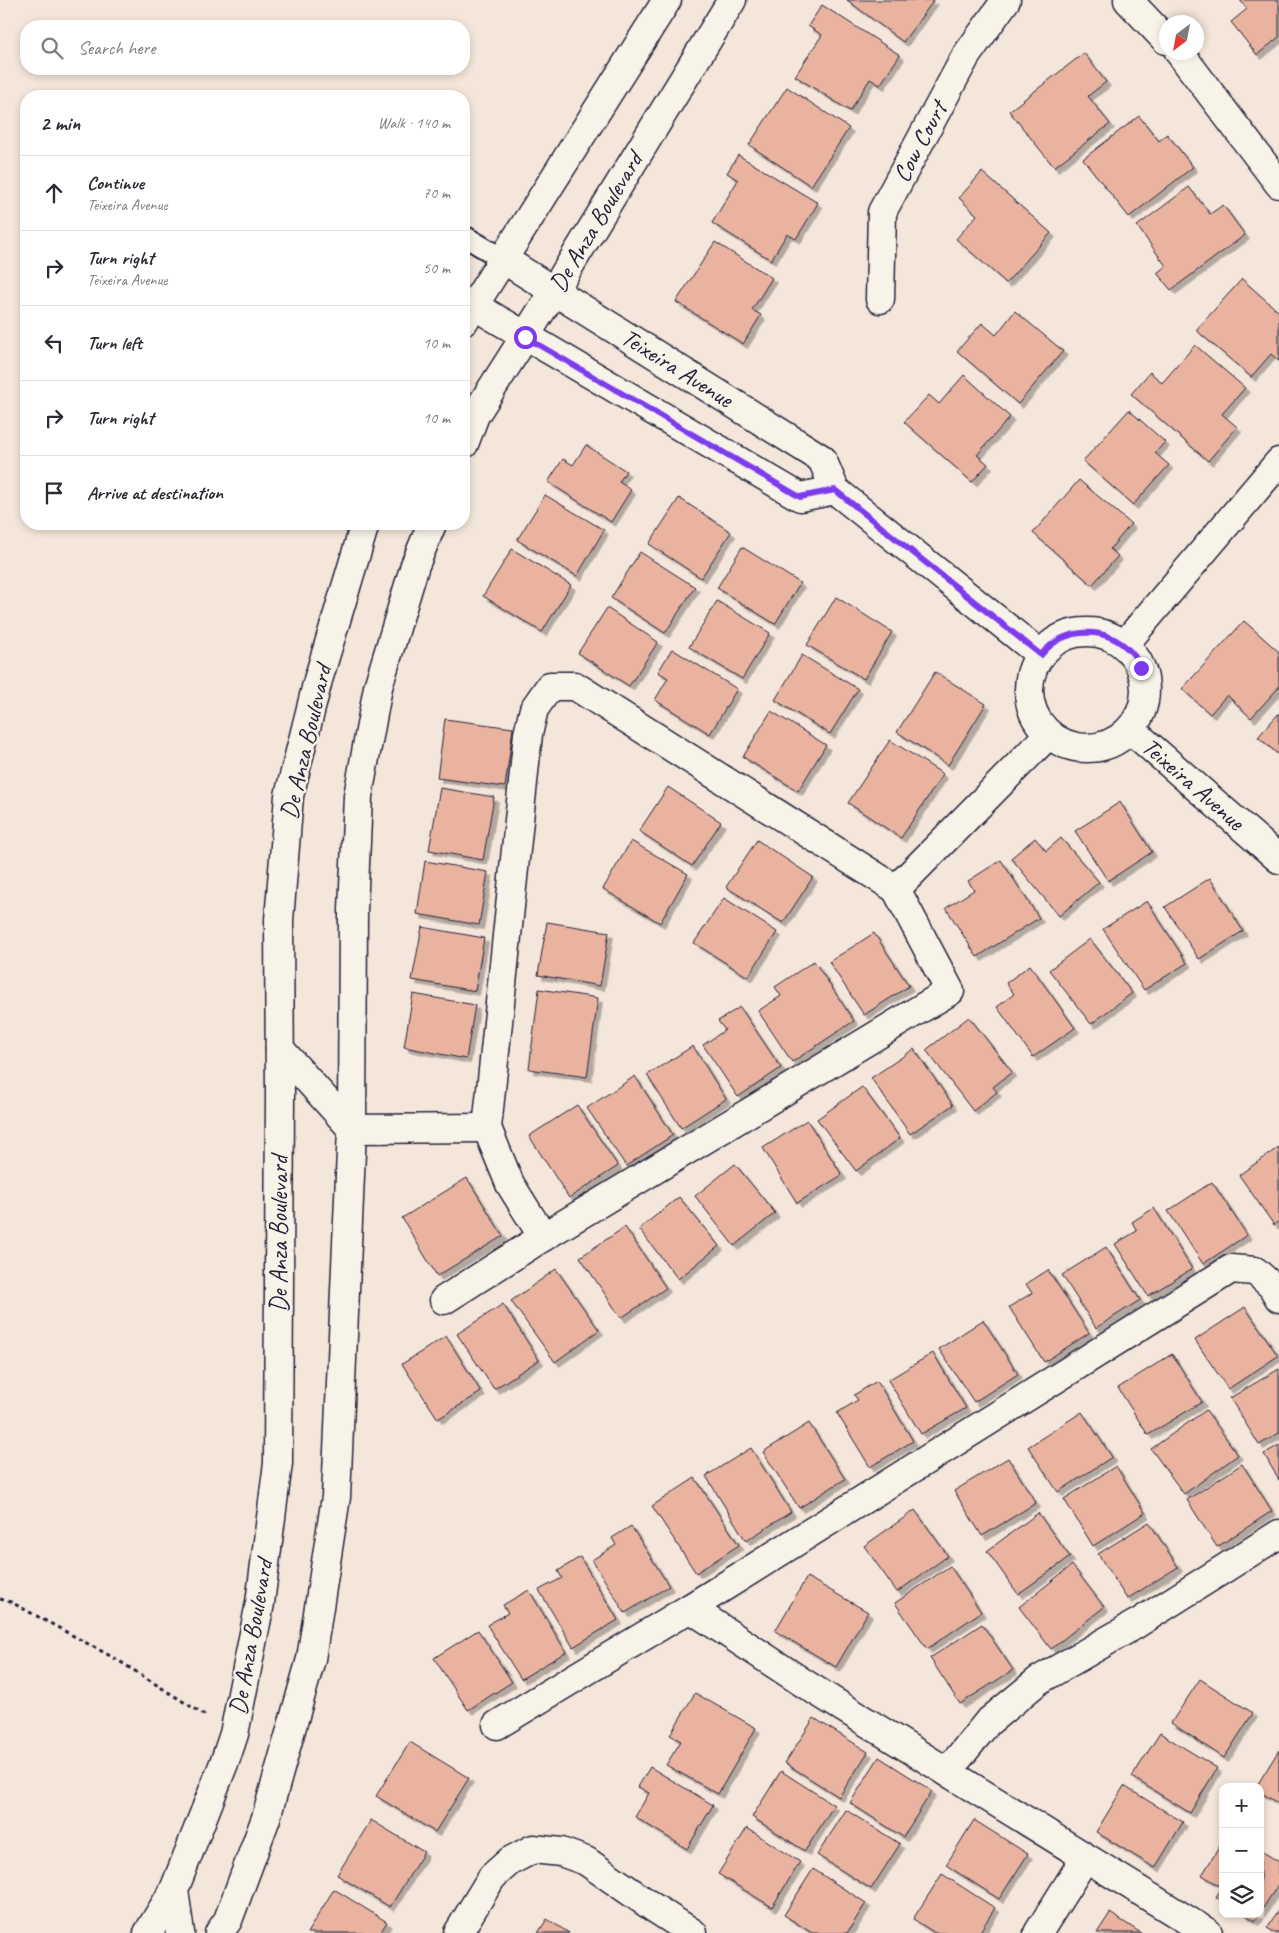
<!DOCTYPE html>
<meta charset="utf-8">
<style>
body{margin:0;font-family:Caveat,sans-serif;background:#f7f7f7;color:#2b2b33}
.controls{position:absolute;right:15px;bottom:15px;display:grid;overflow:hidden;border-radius:10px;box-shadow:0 2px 8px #0003}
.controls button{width:45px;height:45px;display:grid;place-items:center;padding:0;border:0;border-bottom:1px solid #e1e1e2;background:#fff;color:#2b2b33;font:25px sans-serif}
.compass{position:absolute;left:1159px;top:15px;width:45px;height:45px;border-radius:50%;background:#fff;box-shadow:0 2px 8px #0003;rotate:212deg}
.stop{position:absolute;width:15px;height:15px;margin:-11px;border:4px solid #7c3aed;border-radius:50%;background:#fff}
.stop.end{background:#7c3aed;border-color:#fff;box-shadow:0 1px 5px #0008}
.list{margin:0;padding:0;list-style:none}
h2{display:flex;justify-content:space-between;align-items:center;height:65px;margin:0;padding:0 20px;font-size:21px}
h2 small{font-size:16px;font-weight:400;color:#7c7c81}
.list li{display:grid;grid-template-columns:32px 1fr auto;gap:15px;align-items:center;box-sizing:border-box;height:75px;padding:0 20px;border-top:1px solid #e1e1e2}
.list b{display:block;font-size:19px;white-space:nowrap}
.list p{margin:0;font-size:16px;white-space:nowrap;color:#7c7c81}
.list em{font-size:16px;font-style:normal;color:#7c7c81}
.icon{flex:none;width:28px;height:28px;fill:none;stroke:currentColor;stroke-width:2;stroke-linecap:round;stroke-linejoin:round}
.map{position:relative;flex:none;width:1279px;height:1933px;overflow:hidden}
.search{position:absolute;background:#fff;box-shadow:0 2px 8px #0003;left:20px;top:20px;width:450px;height:55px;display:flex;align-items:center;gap:12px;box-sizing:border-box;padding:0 18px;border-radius:20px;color:#7c7c81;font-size:19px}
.panel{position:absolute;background:#fff;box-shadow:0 2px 8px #0003;left:20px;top:90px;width:450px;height:440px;border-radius:20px}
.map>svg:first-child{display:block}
</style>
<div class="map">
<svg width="1279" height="1933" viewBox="0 0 1279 1933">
<defs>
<filter id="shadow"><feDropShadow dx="4.5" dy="4.5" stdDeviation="0" flood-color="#0004"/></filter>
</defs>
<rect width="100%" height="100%" fill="#f4e6da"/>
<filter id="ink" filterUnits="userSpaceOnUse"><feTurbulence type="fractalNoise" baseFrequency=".02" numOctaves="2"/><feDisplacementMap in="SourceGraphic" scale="10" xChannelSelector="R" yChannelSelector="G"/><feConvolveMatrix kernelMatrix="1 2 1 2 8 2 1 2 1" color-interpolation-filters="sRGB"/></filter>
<g filter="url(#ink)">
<g fill="#eab3a0" stroke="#22223b" filter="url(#shadow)">
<path d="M847,0h87l-31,42z"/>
<path d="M1240,0h39v37l-22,18 -26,-33 16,-13z"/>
<path d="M822,5l78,50 -20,30 -10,-6 -20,32 -55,-35 27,-41 -14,-9z"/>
<path d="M1084,53l22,29 -18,14 22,28 -56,43 -45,-56z"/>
<path d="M787,87l62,41 -38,58 -62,-41z"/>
<path d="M1139,116l20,25 8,-7 26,33 -64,50 -46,-58z"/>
<path d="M738,155l80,48 -22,36 -9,-5 -16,26 -59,-37 26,-43 -11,-7z"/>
<path d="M982,172l69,61 -45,50 -50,-44 21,-24 -18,-17z"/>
<path d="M1189,187l21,27 13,-9 22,30 -74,55 -14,-17 9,-7 -29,-40z"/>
<path d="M715,242l57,36 -20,32 9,5 -18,29 -67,-42z"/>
<path d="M1242,279l37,33v49l-8,-7 -20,23 -55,-47z"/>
<path d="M1015,311l48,40 -45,53 -61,-53 25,-28 14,12z"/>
<path d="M1195,345l50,43 -23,26 15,13 -29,34 -77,-67 19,-22 12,11z"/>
<path d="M964,375l46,42 -33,38 11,9 -16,18 -68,-60 25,-27 10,9z"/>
<path d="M1129,410l36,32 -10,11 14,12 -36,40 -50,-44z"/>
<path d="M586,445l40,26 -7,11 12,8 -20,32 -63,-40 15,-23 10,6z"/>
<path d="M1079,480l52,44 -21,25 8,7 -26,29 -59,-52z"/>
<path d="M545,495l59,35 -27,46 -60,-36z"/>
<path d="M679,498l52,34 -30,46 -52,-34z"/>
<path d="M742,547l58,36 -25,41 -58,-36z"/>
<path d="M512,549l59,36 -29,47 -59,-36z"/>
<path d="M640,552l55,35 -30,46 -54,-35z"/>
<path d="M836,597l56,35 -28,47 -57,-34z"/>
<path d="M717,601l53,32 -28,46 -53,-32z"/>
<path d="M607,608l51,34 -29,44 -51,-33z"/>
<path d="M1244,621l35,31v35l-28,31 -24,-23 -17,19 -28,-25z"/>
<path d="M672,649l65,40 -27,45 -55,-34 13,-22 -10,-6z"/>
<path d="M802,655l56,34 -28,45 -55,-34z"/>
<path d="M935,672l51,32 -38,61 -51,-33z"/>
<path d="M771,711l55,34 -28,46 -55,-34z"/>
<path d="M1279,713v42l-21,-18z"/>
<path d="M445,719l68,9 -8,59 -68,-9z"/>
<path d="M890,740l53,34 -42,64 -53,-35z"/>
<path d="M668,787l53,35 -29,44 -53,-35z"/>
<path d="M440,788l54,9 -11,63 -54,-10z"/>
<path d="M1120,802l32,50 -44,29 -33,-50z"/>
<path d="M1035,838l11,13 15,-13 38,44 -40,34 -48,-58z"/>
<path d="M757,840l56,37 -30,46 -57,-36z"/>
<path d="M631,841l57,33 -28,49 -57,-34z"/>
<path d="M1001,860l38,58 -62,39 -31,-49 28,-18 -6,-9z"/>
<path d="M425,861l63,11 -9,53 -62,-11z"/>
<path d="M1210,878l33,53 -44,28 -34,-52z"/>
<path d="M724,898l53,34 -29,45 -54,-34z"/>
<path d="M1147,901l40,62 -43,27 -41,-61z"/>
<path d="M547,922l62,10 -9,54 -62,-11z"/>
<path d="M422,927l62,11 -9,53 -63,-11z"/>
<path d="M874,933l35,53 -45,29 -35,-53z"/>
<path d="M1090,939l42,54 -41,31 -42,-54z"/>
<path d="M814,961l40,60 -62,41 -34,-51 23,-15 -6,-9z"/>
<path d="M1030,965l45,63 -42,29 -36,-50 17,-13 -8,-11z"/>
<path d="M539,989l59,9 -11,79 -58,-8z"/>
<path d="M413,994l62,11 -9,54 -62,-12z"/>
<path d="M740,1007l41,61 -43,29 -35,-52 22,-15 -7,-9z"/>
<path d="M969,1017l43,55 -19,15 4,5 -24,19 -47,-61z"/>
<path d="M693,1046l33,53 -45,29 -34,-53z"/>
<path d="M914,1049l39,56 -43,29 -39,-56z"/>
<path d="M635,1076l38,59 -47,31 -39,-58z"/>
<path d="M862,1087l38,51 -44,33 -39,-52z"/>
<path d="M577,1105l41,61 -49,32 -40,-62z"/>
<path d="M807,1120l35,55 -45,28 -34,-55z"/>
<path d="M1279,1147v74l-5,4 -35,-50z"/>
<path d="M735,1164l40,49 -41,33 -39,-50z"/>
<path d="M467,1178l36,58 -66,40 -35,-58z"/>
<path d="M1212,1182l35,53 -44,29 -35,-53z"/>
<path d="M679,1197l40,49 -41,33 -39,-50z"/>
<path d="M1154,1208l38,61 -44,27 -33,-52 22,-13 -5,-9z"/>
<path d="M625,1227l41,61 -45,30 -41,-61z"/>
<path d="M1106,1247l34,53 -44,28 -34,-53z"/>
<path d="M556,1269l43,61 -44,32 -44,-61z"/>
<path d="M1048,1270l41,63 -45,29 -35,-55 23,-14 -6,-9z"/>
<path d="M503,1304l36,56 -45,29 -37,-55z"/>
<path d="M1245,1307l33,49 -50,33 -33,-49z"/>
<path d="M983,1320l35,54 -44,28 -35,-53z"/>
<path d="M446,1336l35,56 -43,27 -36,-55z"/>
<path d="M933,1353l33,55 -45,26 -33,-54z"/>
<path d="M1172,1354l30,48 -54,33 -30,-47z"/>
<path d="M1279,1369v64l-20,12 -29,-47z"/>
<path d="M877,1381l36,60 -43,26 -33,-54 21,-13 -4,-5z"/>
<path d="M1206,1410l32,45 -54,39 -33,-45z"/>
<path d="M1082,1412l30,45 -54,35 -30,-45z"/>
<path d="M809,1423l36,56 -46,29 -36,-56z"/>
<path d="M1279,1445v35l-15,-26z"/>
<path d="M751,1448l40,64 -45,29 -40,-65z"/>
<path d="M1008,1458l28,45 -54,33 -28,-45z"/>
<path d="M1242,1464l30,47 -55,36 -30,-47z"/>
<path d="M1116,1466l29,47 -52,33 -29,-47z"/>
<path d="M695,1478l44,67 -43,28 -44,-67z"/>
<path d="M915,1510l33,46 -51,36 -33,-46z"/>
<path d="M1038,1513l32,44 -52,37 -31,-43z"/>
<path d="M1149,1522l29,45 -51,32 -29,-45z"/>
<path d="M631,1526l38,60 -44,27 -33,-53 24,-15 -4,-7z"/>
<path d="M580,1557l38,63 -45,27 -34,-57 23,-12 -4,-7z"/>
<path d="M1072,1565l32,42 -53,42 -32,-42z"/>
<path d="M950,1566l31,46 -54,37 -32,-46z"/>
<path d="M807,1577l61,35 -32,55 -61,-36z"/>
<path d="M529,1590l37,62 -45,27 -34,-54 21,-12 -5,-8z"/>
<path d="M982,1624l31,46 -53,34 -30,-46z"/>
<path d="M478,1630l34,52 -44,28 -34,-52z"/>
<path d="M1200,1679l53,34 -29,45 -53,-35z"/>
<path d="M695,1693l61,35 -38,66 -52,-29 15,-24 -11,-6z"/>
<path d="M814,1718l54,34 -29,45 -54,-34z"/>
<path d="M1160,1733l57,35 -27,45 -58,-36z"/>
<path d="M410,1742l59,36 -34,54 -59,-36z"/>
<path d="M1279,1750v54l-19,-12v-5h-4z"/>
<path d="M879,1757l53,34 -29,46 -53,-34z"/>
<path d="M650,1767l63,38 -26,44 -52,-32 14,-24 -11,-6z"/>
<path d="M781,1771l53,34 -29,46 -53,-34z"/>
<path d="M1124,1786l59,36 -28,46 -59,-36z"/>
<path d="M846,1810l54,34 -29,45 -54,-34z"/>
<path d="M371,1820l53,32 -34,55 -53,-32z"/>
<path d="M974,1820l54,34 -29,45 -53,-34z"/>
<path d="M747,1828l53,34 -28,45 -54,-33z"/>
<path d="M1223,1841v60l-7,-4 6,-10 -20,-12z"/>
<path d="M1260,1850l19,12v21l-19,30z"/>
<path d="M813,1869l53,34 -19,30h-35l-28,-18z"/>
<path d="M942,1874l53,34 -16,25h-44l-22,-14z"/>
<path d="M334,1889l53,33 -7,11h-73z"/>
<path d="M1279,1909v24h-3l-9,-5z"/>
<path d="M1110,1913l31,20h-44z"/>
<path d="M1244,1914h16l-5,7z"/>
<path d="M547,1919l22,14h-31z"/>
</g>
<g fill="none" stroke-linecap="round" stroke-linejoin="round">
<g stroke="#22223b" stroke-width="24">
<path id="lane" d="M464,236l39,23"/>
</g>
<g stroke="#22223b" stroke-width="31">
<g id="street">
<path d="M1128,0l38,40"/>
<path d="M1179,52l100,132"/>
<path d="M503,259l319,200 13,31 206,165"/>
<path d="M880,299l2,-87 84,-156 40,-56"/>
<path d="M473,305l327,192 35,-7"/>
<circle cx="1087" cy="690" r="58"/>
<path d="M1124,645l155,-183"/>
<path d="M1130,729l149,130"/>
<path d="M352,1129l135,-1"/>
<path d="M543,1237l-33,-53 -23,-56 41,-394 6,-25 16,-23h25l321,203"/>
<path d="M444,1300l99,-63 407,-246 -54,-102 153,-155"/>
<path d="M690,1608l541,-339 24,2 17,15 7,12"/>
<path d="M497,1725l193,-117 115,76 403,249"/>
<path d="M947,1772l40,-49 52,-43 99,-57 141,-89"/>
<path d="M458,1933l34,-56 18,-16 23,-12 28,3 25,9 68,47 39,25"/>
<path d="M1038,1933l47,-75"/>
</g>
</g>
<g stroke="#22223b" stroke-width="31">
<g id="secondary">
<path d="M464,321l203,-321"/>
<path d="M464,444l11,-29 79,-124 178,-291"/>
<path d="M280,1049l72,80"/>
<path d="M174,1890l6,43"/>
<path d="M148,1933l26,-43 52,-132 8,-24 26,-131 18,-140 2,-367 -1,-176 10,-124 29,-116 47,-156"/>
<path d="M219,1933l9,-13 38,-102 45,-159 25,-162 16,-368 1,-219 5,-114 20,-109 37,-122 17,-41"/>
</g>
</g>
<path stroke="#22223b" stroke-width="3" stroke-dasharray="4 4" stroke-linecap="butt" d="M0,1599l11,3 105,57 90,57"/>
<use href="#lane" stroke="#f7f3e8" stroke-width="20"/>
<use href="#street" stroke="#f7f3e8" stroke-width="28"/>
<use href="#secondary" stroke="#f7f3e8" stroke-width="28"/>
</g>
</g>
<g fill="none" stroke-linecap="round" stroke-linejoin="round" filter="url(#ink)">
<path stroke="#7c3aed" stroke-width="6" d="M525,337l275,160 35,-7 206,165c23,-28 64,-30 89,-4 5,4 8,11 11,17"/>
</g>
<g text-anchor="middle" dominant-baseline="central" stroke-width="5" stroke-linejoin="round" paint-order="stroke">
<g font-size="25" fill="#22223b" stroke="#f7f3e8">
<text transform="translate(920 142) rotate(-62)">Cow Court</text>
<text transform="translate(596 222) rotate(-59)">De Anza Boulevard</text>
<text transform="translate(677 368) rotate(32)">Teixeira Avenue</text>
<text transform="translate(306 742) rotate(-77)">De Anza Boulevard</text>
<text transform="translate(1193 784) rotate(41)">Teixeira Avenue</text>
<text transform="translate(279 1234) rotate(-90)">De Anza Boulevard</text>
<text transform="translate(251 1637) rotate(-80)">De Anza Boulevard</text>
</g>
</g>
</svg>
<div class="controls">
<button>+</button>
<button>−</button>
<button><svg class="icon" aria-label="layers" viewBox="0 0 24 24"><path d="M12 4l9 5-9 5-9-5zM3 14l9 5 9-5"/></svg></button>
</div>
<svg class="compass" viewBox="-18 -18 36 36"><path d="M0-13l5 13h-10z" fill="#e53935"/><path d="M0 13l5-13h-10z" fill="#7c7c81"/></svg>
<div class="stop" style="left:525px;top:337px"></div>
<div class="stop end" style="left:1141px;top:668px"></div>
<div class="search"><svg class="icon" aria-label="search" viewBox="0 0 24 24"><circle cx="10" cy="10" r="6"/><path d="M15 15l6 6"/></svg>Search here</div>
<section class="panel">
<h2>2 min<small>Walk · 140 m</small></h2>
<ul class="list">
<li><svg class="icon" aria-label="ahead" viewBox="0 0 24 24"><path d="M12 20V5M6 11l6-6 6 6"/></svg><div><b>Continue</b><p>Teixeira Avenue</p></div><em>70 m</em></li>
<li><svg class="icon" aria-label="right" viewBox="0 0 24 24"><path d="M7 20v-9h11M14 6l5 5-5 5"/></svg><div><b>Turn right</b><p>Teixeira Avenue</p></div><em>50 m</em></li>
<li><svg class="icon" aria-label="left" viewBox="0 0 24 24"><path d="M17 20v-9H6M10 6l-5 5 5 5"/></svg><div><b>Turn left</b></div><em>10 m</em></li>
<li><svg class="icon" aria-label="right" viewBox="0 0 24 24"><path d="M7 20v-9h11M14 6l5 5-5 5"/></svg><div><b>Turn right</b></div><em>10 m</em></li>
<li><svg class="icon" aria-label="arrive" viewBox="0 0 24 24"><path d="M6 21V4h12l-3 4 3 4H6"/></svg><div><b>Arrive at destination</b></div></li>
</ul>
</section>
</div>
